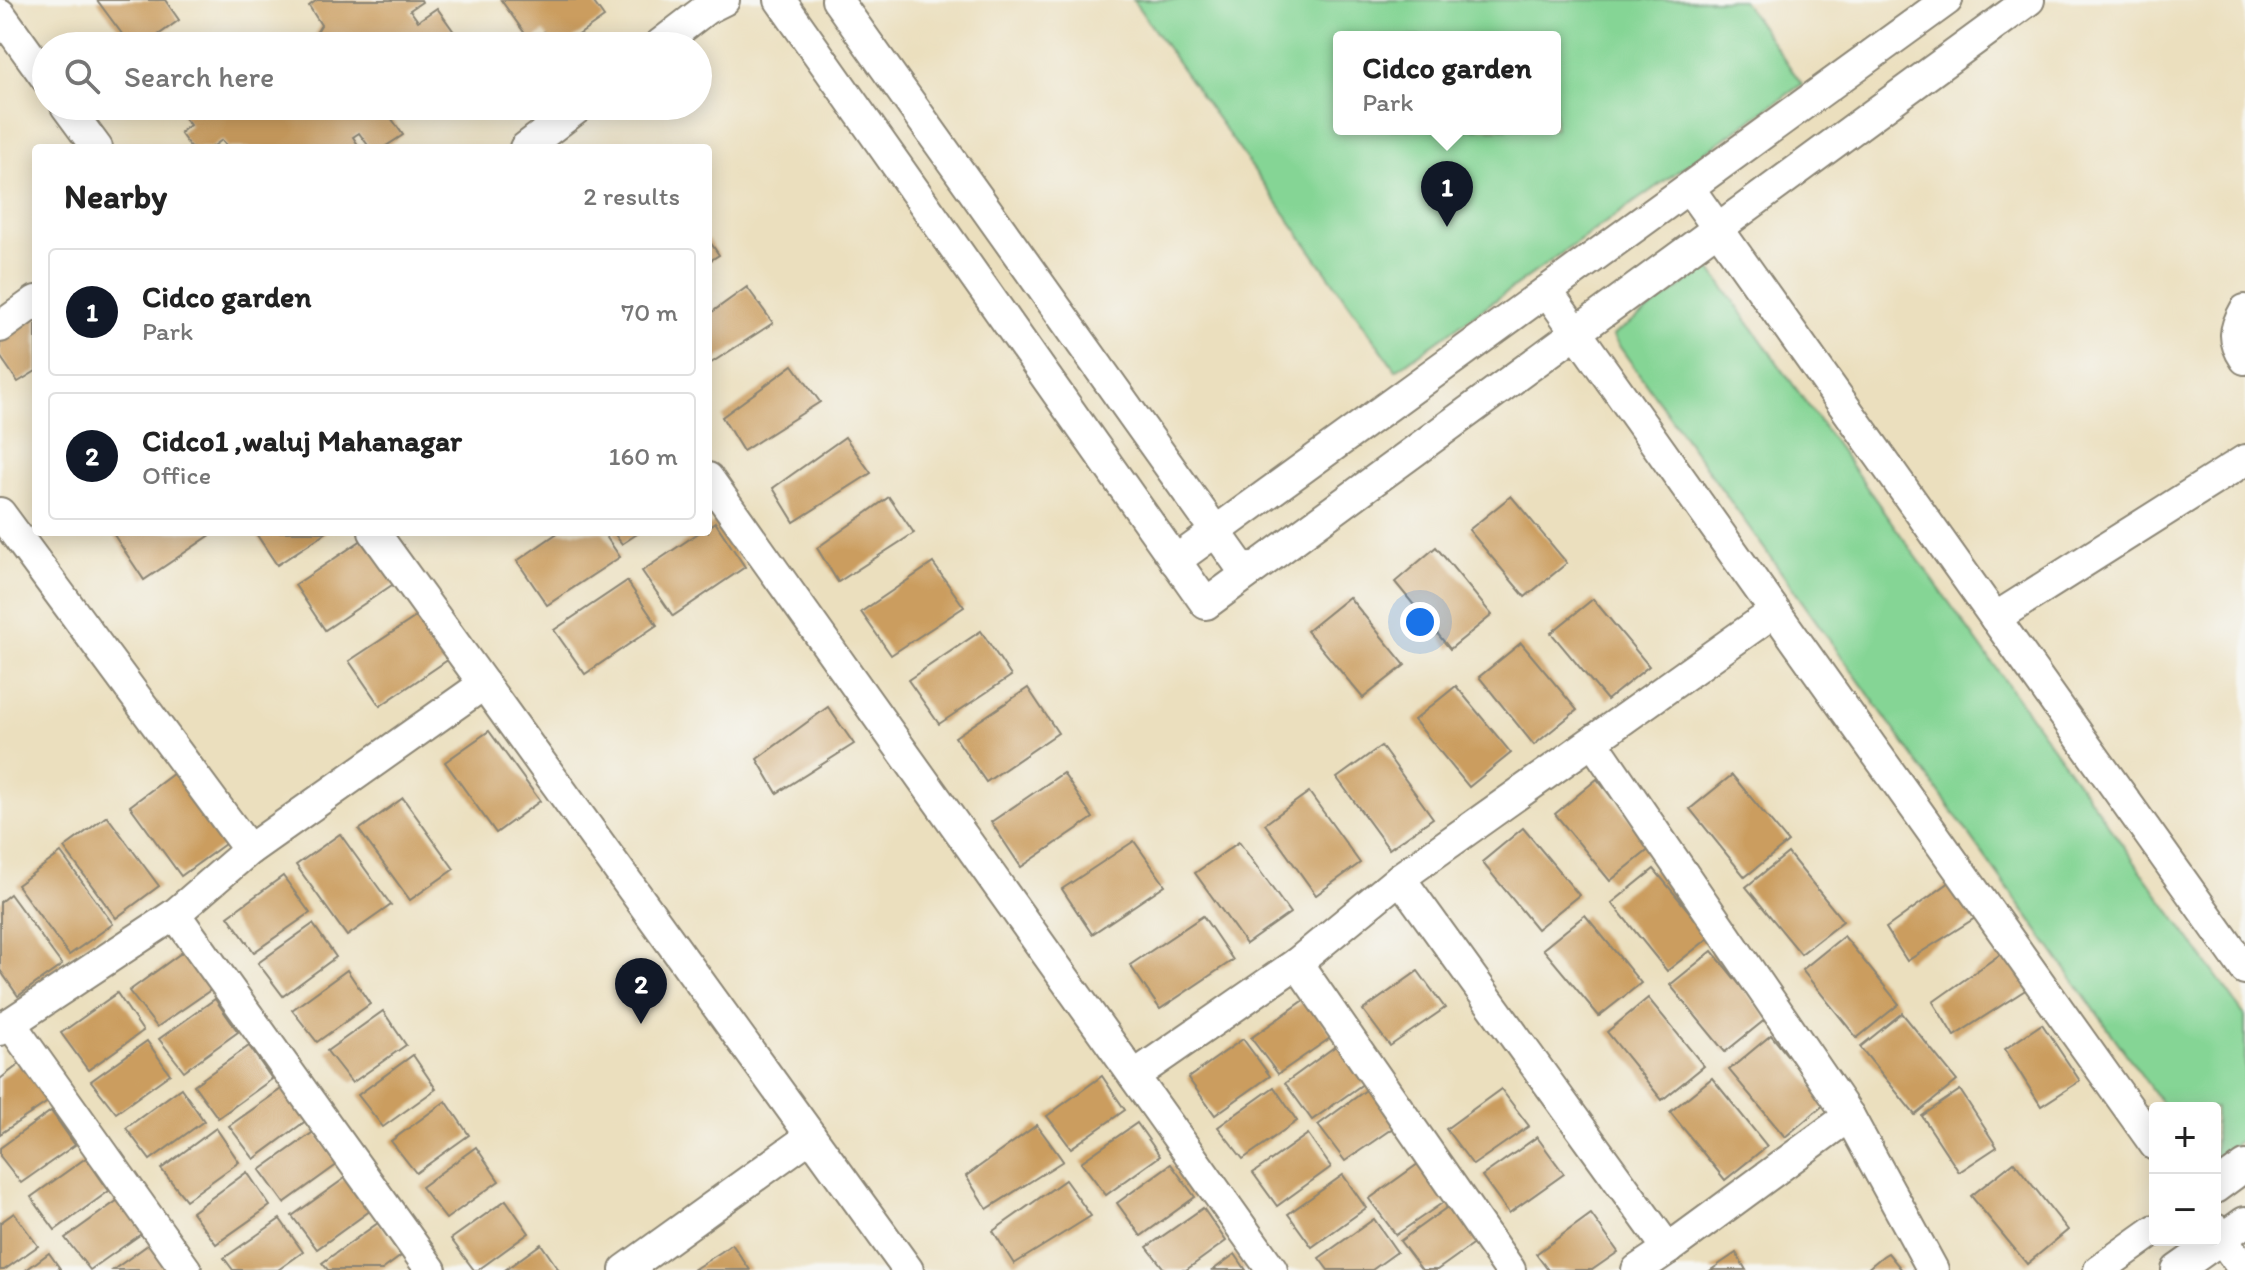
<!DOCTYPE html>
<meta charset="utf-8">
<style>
body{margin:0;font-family:Itim,sans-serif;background:#f2f2f2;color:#222}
.controls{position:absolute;right:24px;bottom:24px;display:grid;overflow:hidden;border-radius:8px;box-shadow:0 4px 20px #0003}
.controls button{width:72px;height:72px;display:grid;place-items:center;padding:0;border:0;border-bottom:2px solid #e0e0e0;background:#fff;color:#222;font:40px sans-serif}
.you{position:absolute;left:1420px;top:622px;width:28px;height:28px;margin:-20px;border:6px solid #fff;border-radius:50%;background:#1a73e8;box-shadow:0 0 0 12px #1a73e833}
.badge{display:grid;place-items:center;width:52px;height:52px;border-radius:50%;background:#111827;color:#fff;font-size:26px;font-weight:700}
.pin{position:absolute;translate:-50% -66px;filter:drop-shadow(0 2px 4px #0008)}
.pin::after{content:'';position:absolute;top:42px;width:28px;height:24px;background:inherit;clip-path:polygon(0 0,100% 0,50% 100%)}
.popup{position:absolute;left:1333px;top:31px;width:228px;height:104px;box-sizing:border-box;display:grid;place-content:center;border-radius:8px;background:#fff;filter:drop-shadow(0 2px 6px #0005);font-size:26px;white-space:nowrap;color:#767676}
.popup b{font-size:30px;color:#222}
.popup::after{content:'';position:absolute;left:50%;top:100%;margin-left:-16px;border:16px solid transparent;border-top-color:#fff}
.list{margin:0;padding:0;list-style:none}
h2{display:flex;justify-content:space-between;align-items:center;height:104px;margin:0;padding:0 32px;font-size:34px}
h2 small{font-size:26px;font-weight:400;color:#767676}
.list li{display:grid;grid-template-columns:52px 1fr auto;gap:24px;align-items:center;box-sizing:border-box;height:128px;margin:0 16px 16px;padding:0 16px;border:2px solid #e0e0e0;border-radius:8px}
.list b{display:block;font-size:30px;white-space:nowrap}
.list p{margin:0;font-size:26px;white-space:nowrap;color:#767676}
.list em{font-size:26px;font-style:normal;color:#767676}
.icon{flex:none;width:44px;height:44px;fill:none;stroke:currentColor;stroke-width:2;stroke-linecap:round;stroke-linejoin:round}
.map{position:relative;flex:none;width:2245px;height:1270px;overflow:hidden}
.search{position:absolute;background:#fff;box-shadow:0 4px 20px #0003;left:32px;top:32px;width:680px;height:88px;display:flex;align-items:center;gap:20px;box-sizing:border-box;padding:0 28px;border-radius:44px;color:#767676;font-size:30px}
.panel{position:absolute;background:#fff;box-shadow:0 4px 20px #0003;left:32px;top:144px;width:680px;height:392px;border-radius:8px}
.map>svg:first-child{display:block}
</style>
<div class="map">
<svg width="2245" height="1270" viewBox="0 0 2245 1270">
<rect width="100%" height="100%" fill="#f6f6f2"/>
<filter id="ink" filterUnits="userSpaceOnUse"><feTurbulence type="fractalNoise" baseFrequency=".0125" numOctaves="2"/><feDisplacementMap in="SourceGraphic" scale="16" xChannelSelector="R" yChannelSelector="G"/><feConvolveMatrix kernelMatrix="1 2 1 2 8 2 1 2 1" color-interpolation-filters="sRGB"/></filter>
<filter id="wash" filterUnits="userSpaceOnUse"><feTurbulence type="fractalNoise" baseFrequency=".006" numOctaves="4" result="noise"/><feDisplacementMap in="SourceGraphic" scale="32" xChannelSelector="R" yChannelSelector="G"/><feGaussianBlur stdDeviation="1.8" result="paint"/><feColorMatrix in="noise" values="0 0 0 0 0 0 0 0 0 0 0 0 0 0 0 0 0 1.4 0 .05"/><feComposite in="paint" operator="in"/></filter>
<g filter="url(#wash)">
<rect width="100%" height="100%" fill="#ebdfbe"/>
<g fill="#85d595" stroke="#588060" stroke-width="2" fill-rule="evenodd">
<path d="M1133,0h609l60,84 -406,286zM1339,37h216v92h-216z"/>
<path d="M1709,267l536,749v121l-30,21v-50h-50l-553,-772z"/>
</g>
<g id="blocks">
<g fill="#cb9d5e">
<path d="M97,0h68l14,20 -36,26h-12z"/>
<path d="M317,0h104l1,2 -12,8 8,11 19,-13 27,38h-141l-8,-11 6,-10 -12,-19z"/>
<path d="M501,0h91l12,17 -41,29h-9l-10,-14 -13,10z"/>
<path d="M175,106h10l2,3 4,-3h204l-8,6 16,23 -20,13h-13l-11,-15 -6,4 7,11h-132l-6,-8 -11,8h-20l-11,-15 10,-8z"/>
<path d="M708,239l11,16 -11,7z"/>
<path d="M747,287l26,36 -65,42v-50z"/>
<path d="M36,305v66l-18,11 -18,-26v-26z"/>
<path d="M793,365l27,37 -77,49 -21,-34z"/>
<path d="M845,437l26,36 -77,49 -21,-34z"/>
<path d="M1511,496l56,67 -42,34 -56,-67z"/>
<path d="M889,497l25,36 -76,49 -21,-34z"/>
<path d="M715,522l30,45 -72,49 -31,-45 58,-39h8v-5z"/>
<path d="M118,532h97l-71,48 -30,-45z"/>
<path d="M255,532h72l-50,33z"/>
<path d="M559,532h44l17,25 -73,48 -30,-44z"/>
<path d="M613,532h27l-18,12z"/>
<path d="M368,536l30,45 -73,49 -30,-45z"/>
<path d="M1436,547l56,68 -42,34 -55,-67z"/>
<path d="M933,563l31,44 -73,48 -30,-43z"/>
<path d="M627,581l30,44 -72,49 -31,-44z"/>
<path d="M1349,597l56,68 -42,33 -56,-67z"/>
<path d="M1593,599l56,67 -42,34 -56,-67z"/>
<path d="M422,613l30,44 -72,49 -31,-45z"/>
<path d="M981,631l30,45 -72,48 -31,-44z"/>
<path d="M1521,643l56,67 -43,35 -55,-68z"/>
<path d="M1456,686l55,67 -42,34 -55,-67z"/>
<path d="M1028,688l30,45 -72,49 -31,-45z"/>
<path d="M828,707l26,37 -77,49 -20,-34z"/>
<path d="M489,731l51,70 -44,32 -51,-71z"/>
<path d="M1381,746l52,72 -44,31 -52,-71z"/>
<path d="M1063,773l30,45 -72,49 -30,-45z"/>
<path d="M173,774l52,70 -44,32 -51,-70z"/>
<path d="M1732,775l56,67 -43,35 -55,-68z"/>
<path d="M1597,779l55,68 -42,34 -55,-67z"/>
<path d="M1309,792l51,71 -44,32 -51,-71z"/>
<path d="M403,798l51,71 -44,31 -51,-70z"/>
<path d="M107,816l52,70 -43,32 -52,-70z"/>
<path d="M1523,828l56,67 -42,34 -55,-67z"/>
<path d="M340,834l51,71 -44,31 -51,-71z"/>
<path d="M1134,841l31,44 -73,49 -30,-45z"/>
<path d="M1239,842l51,71 -44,31 -51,-71z"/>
<path d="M61,853l52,71 -44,31 -52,-70z"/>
<path d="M1788,853l55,68 -42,33 -55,-67z"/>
<path d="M1654,869l56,68 -43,34 -55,-68z"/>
<path d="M283,876l27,37 -56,39 -26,-36z"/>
<path d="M1957,877l26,36 -76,48 -21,-33z"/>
<path d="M10,894l52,71 -44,31 -18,-26v-68z"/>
<path d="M1585,915l56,68 -42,33 -56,-67z"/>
<path d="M1203,916l30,44 -73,49 -30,-44z"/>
<path d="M313,924l23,33 -53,39 -25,-33z"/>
<path d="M1844,936l55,68 -42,34 -55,-68z"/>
<path d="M184,951l28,38 -55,38 -28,-36z"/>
<path d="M1712,951l55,67 -42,34 -55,-67z"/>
<path d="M2005,951l25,36 -76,49 -21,-34z"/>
<path d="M347,970l23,34 -53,38 -25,-32z"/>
<path d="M1418,971l27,37 -55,38 -27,-36z"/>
<path d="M117,993l26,38 -55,39 -27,-37z"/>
<path d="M1648,998l56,68 -42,34 -55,-68z"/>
<path d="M215,999l23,33 -54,39 -25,-32z"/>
<path d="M1306,999l27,37 -55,38 -27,-36z"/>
<path d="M383,1011l23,34 -54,38 -25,-32z"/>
<path d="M1902,1013l55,68 -42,34 -55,-68z"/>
<path d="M2042,1024l38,57 -39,25 -36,-57z"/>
<path d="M1771,1035l55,68 -41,34 -56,-67z"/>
<path d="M1243,1039l27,37 -55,39 -27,-37z"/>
<path d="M147,1041l23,33 -54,39 -25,-32z"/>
<path d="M1340,1043l27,38 -55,39 -27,-37z"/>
<path d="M249,1046l23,33 -54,39 -24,-33z"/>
<path d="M413,1055l23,34 -53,38 -25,-32z"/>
<path d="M21,1063l28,38 -49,33v-55z"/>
<path d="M1102,1076l23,34 -54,38 -24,-32z"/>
<path d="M1712,1078l55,68 -42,34 -55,-68z"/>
<path d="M1373,1085l27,38 -55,38 -27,-36z"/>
<path d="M284,1087l23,33 -53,39 -25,-33z"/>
<path d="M1274,1087l23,34 -54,38 -25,-32z"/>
<path d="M181,1088l23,33 -54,39 -24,-32z"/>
<path d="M1501,1089l28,37 -56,39 -27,-36z"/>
<path d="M1960,1090l37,57 -38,25 -37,-56z"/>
<path d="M446,1101l23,34 -53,38 -25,-32z"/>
<path d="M51,1111l24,34 -54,38 -21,-27v-8z"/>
<path d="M1137,1123l23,33 -54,39 -25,-33z"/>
<path d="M1037,1125l26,36 -76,48 -21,-33z"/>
<path d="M216,1128l23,34 -53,38 -25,-31z"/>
<path d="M315,1131l23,33 -54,39 -24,-33z"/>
<path d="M1308,1134l23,33 -54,39 -24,-33z"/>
<path d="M1537,1137l27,37 -55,39 -27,-37z"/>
<path d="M476,1147l23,34 -53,38 -25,-32z"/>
<path d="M86,1158l23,33 -54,39 -24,-33z"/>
<path d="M1425,1159l26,38 -55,38 -27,-36z"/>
<path d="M2014,1162l54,68 -41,34 -56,-68z"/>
<path d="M1171,1164l24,33 -54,39 -24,-33z"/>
<path d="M247,1172l23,34 -54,38 -24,-32z"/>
<path d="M1343,1175l23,33 -54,39 -24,-33z"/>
<path d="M348,1176l23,34 -54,39 -25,-33z"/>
<path d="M1065,1180l26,36 -77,48 -21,-33z"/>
<path d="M121,1198l23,34 -54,38 -25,-32z"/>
<path d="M506,1200l23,33 -51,37h-4l-23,-31z"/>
<path d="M1456,1201l26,37 -45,32h-15l-22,-29z"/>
<path d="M1203,1208l23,33 -40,29h-21l-18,-23z"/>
<path d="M14,1213l24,33 -34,24h-4v-47z"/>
<path d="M1591,1214l27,38 -26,18h-44l-12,-16z"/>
<path d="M280,1219l23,33 -25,18h-45l-9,-12z"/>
<path d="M1374,1219l23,33 -25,18h-44l-9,-12z"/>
<path d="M378,1223l23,33 -19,14h-54l-6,-7z"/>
<path d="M152,1242l19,28h-58z"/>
<path d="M541,1244l18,26h-54z"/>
<path d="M732,1244l18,26h-57l28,-18z"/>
<path d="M49,1253l12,17h-35z"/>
<path d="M1736,1253l10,17h-35l10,-7z"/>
<path d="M1888,1253l14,17h-36l17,-14z"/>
<path d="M1235,1254l11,16h-33z"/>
</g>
</g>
</g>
<g filter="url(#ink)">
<use href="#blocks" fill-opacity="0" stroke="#8b8574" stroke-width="2"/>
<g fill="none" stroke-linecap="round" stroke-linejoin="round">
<g stroke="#8b8574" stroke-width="34">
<g id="minor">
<path d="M780,0l426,604 823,-604"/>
<path d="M837,0l409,574"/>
<path d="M0,14l46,64"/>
<path d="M658,46l48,-37 18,-9"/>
<path d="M66,106l31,42"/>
<path d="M525,148l55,-42"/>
<path d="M1689,188l556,781"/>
<path d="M1547,291l608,854"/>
<path d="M2245,310c-11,19 -13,30 0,49"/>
<path d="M0,327l36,-26"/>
<path d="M708,478l564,792"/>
<path d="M0,513l249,337"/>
<path d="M374,532l534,738"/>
<path d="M1175,561l772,-561"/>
<path d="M1995,618l250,-158"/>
<path d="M1593,742l256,374 84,154"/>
<path d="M1400,878l268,371"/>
<path d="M175,914l256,356"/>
<path d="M1297,963l213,307"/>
<path d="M10,1023l176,247"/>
<path d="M0,1030l175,-116 74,-64 235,-166"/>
<path d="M1134,1076l163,-113 103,-85 374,-266"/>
<path d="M2215,1188l30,-22"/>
<path d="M2215,1229l29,41"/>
<path d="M625,1270l186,-134"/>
<path d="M1637,1270l31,-21 181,-133"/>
<path d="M2099,1270l56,-40"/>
<path d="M2177,1270l68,-48"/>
</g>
</g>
<use href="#minor" stroke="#fff" stroke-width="30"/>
</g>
</g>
</svg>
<div class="controls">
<button>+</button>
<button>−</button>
</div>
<div class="you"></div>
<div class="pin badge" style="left:1447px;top:227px">1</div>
<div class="popup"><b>Cidco garden</b>Park</div>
<div class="pin badge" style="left:641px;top:1024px">2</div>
<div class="search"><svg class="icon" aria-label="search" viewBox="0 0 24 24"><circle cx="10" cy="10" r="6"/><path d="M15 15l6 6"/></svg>Search here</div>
<section class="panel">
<h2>Nearby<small>2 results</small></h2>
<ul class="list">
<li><span class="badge">1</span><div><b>Cidco garden</b><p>Park</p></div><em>70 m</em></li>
<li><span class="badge">2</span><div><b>Cidco1 ,waluj Mahanagar</b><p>Office</p></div><em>160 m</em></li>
</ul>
</section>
</div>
